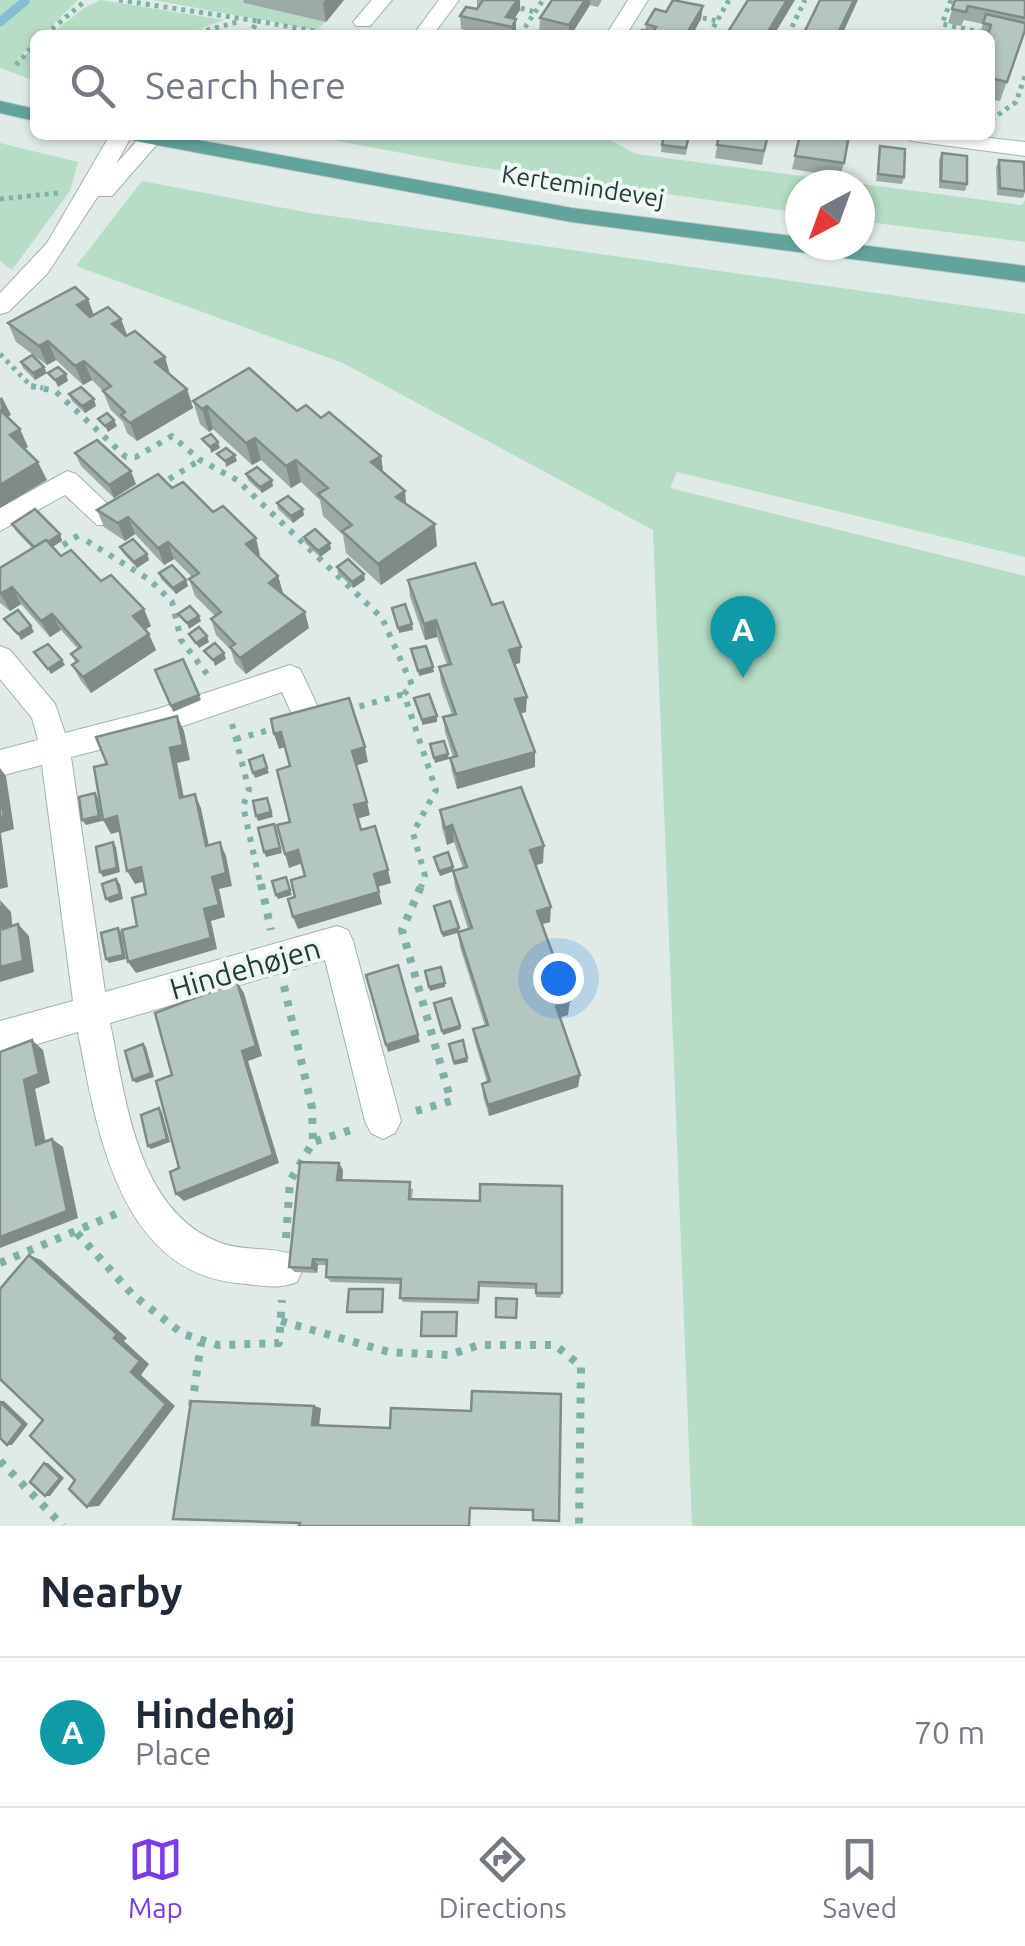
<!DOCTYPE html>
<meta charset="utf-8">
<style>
body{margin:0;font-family:Ubuntu,sans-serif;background:#f2f2f3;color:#1f2937}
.compass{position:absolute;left:785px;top:170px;width:90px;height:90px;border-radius:50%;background:#fff;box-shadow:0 2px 8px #0004;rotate:221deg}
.you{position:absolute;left:558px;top:978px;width:35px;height:35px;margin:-25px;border:8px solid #fff;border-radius:50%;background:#1a73e8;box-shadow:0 0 0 15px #1a73e833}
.badge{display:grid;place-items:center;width:65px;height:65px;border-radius:50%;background:#7c3aed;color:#fff;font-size:32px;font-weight:700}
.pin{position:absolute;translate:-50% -82px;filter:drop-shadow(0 2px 5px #0008)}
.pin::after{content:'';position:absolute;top:52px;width:35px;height:30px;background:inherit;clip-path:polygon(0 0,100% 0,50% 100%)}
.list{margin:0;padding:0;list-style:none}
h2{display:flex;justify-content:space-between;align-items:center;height:130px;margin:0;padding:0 40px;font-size:42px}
h2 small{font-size:32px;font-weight:400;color:#747a83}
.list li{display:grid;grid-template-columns:65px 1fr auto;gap:30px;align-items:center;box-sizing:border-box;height:150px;padding:0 40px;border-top:2px solid #e0e1e3}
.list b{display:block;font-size:38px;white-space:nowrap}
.list p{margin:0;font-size:32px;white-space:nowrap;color:#747a83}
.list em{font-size:32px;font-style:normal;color:#747a83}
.icon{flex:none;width:55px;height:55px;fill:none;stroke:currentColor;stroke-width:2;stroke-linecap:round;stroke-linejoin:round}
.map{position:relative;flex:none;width:1025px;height:1526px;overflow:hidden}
.search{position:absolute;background:#fff;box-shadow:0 2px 8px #0004;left:30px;right:30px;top:30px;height:110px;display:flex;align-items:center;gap:25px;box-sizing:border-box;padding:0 35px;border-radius:15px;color:#747a83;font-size:38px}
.sheet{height:280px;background:#fff}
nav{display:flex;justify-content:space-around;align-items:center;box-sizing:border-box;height:140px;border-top:2px solid #e0e1e3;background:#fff;font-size:28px;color:#747a83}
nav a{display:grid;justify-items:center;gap:5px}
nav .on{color:#7c3aed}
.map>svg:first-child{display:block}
</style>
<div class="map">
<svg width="1025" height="1526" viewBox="0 0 1025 1526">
<rect width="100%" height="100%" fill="#dfebe7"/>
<g fill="#b6dec6">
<path d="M0,0h78l-35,35h-8v7l-20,19 20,-13v33l-35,-13z"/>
<path d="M101,0l124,20 -44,15h-131l34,-27z"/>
<path d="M153,0h94l-2,3 81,19 -10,8z"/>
<path d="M307,135h293l36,19 386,51 3,-5v42l-165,-21v-36h-60v28l-336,-48z"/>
<path d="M0,143l78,19 -8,29 -58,79 -12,-9z"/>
<path d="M142,181l168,32 715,101v243l-348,-85 -7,16 355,88v950h-333l-39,-996 -310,-167 -267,-97z"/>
</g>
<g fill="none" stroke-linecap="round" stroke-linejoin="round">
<path stroke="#83bed4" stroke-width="9" d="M0,22l25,-21"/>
<g stroke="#a2b3af" stroke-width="2">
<g id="minor">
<path d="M372,0h20l-22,26h-14l-3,-4z"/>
<path d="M439,0h20l-26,35h-20z"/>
<path d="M628,0h20l-22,35h-20z"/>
<path d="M110,135h22l-16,29 26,-29h23l-53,61h-14l-51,78 -39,38 -8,2v-21l47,-50z"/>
<path d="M901,135h63l61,7v14l-113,-15z"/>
<path d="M67,471l9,3 39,37 4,7 -4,7h-18l-32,-30 -65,36v-23z"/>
<path d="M0,646l10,4 45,54 10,29 89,-23 136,-45 10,4 24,51 -5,9 -10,3 -10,-3 -17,-37 -128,44 -83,21 34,235 232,-66 11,4 5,11 48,180 -6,12 -12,6 -12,-6 -6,-12 -40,-161 -215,63c16,75 26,189 111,220 24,9 52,3 76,13l6,13 -6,13c-19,8 -39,3 -60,1 -119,-12 -141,-157 -159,-251l-78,23v-34l73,-20 -31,-236 -42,11v-26l38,-10 -6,-22 -32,-39z"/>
</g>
</g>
<g stroke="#c0c8c7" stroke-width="2">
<g id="major">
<path d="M0,101l35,8v12l-35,-8z"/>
<path d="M124,135h46l402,73 228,29v8h60l165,21v16l-453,-60 -437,-81z"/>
</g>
</g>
<g stroke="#7eb1a7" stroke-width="5" stroke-dasharray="4 5" stroke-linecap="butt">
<path d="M119,0l138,21 -7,14"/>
<path d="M951,0l-9,24 43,9"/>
<path d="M512,6l23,6"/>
<path d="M694,16l23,5"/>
<path d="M257,21l79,14"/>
<path d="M45,35l41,-35"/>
<path d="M189,35l52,-14"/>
<path d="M520,35l23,-35"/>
<path d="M709,35l20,-35"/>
<path d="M788,35l17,-35"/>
<path d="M16,65l19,-21"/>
<path d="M991,120l25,-18 9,-26"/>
<path d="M0,199l58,-6"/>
<path d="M0,354l31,32 12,2"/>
</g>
<g stroke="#7eb1a7" stroke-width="6" stroke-dasharray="5 8" stroke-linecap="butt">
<path d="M31,386l24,5 71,66h10l36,-21 28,24 37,20 145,138 30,67 -8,9 32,96 -23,43 12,43 -4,11"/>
<path d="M158,486l42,-26"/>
<path d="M87,541l63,39 22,22 9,38 26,34"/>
<path d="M52,552l32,-20"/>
<path d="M347,710l57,-16"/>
<path d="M232,724l17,66 -6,16 18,81"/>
<path d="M236,739l41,-11"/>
</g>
<g stroke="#7eb1a7" stroke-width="8" stroke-dasharray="6 9" stroke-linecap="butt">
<path d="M261,884l10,46"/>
<path d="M284,986l28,122 1,34"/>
<path d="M416,1111l35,-10 -49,-171 20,-46"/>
<path d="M77,1233l56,62 50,39 35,11 61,-2 3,-43"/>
<path d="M286,1238l4,-57 23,-39 38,-12"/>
<path d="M0,1263l118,-50"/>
<path d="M281,1321l108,31 60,3 30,-10h76l26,21 -2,160"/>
<path d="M192,1406l9,-63"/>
<path d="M0,1461l63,65"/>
</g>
<use href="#minor" fill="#fff" fill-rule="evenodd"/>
<use href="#major" fill="#61a49b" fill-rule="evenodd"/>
</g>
<g fill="#9baaa6">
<path d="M243,0h101l-18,22 -82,-19z"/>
<path d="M477,0h43v10l-6,9h2v14l-1,2h-27l-27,-6 -1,-13 17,-7z"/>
<path d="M552,0h50l-4,7 -8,-2 -19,30h-16l-16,-3 1,-14z"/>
<path d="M955,0h70v32l-25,69 -10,-2v-64h-11l4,-11 -19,-4 -3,6 -13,-3z"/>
<path d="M703,6l-2,13 -9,16h-53l6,-4 1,-7 20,-12z"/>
<path d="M689,135l-3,20 -25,-3 1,-7z"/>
<path d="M719,135h49l-6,30 -47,-7z"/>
<path d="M800,135l44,28 -4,14 -48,-8z"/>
<path d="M880,146l24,31 -2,7 -26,-3z"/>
<path d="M942,153l25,31 -2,7 -26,-3v-28z"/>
<path d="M999,160l25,2 1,30 -2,6 -26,-3 -1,-28z"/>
<path d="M94,314l27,5 6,16 38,22 5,18 17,14 6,19 -56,33 -10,-8 -4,-11 -13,-13 -7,-18 -11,-11 -9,5 -27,-25 -9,5 -31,-23 -8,-19z"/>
<path d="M21,362l26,11 -12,7 -12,-12z"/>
<path d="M69,394l27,12 -11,7 -13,-12z"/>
<path d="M193,401l104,10 24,7 60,38 2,16 54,74 -56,39 -35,-32 -3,-18 -20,-19 -3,-16 -19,-18 -10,6 -30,-28 -9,5 -39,-36 -4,3 -9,-8z"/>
<path d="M75,453l61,31 -22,14 -33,-32z"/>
<path d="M246,474l27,12 -11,7 -14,-13z"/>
<path d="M172,488l41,24 47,43 -2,1 20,20 5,17 26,35 -63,46 -11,-11 -4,-13 -15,-15 -5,-16 4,-3 -20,-20 -6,-17 3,-2 -18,-18 -10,6 -29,-31 -10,7 -21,-14 -7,-17z"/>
<path d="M277,503l27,12 -11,8 -15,-14z"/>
<path d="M12,524l48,10 2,7 -10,6 9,9 40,25 50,45 -6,3 11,21 -65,43 -10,-12 -9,-16 4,-2 -5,-9 7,-5 -17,-19 -11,7 -29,-33 -11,7 -10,-8v-35l32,-20 -17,-18z"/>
<path d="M304,537l27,12 -11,8 -15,-14z"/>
<path d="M120,547l27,7 2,6 -12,8 -14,-15z"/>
<path d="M337,567l28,13 -12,8 -15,-15z"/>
<path d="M159,573l27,7 2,6 -12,8 -15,-15z"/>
<path d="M408,580l84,25 28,58 -6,1 12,48 -6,1 15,54 -78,22 -5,-17 -2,-14 3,-1 -8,-25 -2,-15 9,-2 -11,-32 -2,-16 8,-2 -10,-28 -12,3 -15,-43z"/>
<path d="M440,810l103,53 -7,2 14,57 -8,2 26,91 -8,2 20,58 -2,12 -89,29 -6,-20 -1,-12 5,-2 -12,-40 -2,-13 12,-3 -25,-79 -2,-14 -15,4 -9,-27 25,18v4l9,-3 -13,-42 -2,-16 -13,5 -5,-14 -1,-5 20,13 9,-2 -9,-26 -7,3 -5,-17z"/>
<path d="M343,1170l-1,10 71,9 -1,10 150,94 -2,5 -24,-1v-8l-56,-2 -1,17 -76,-2 -3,-4v-14l-69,-2 -5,-5 1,-12h-9l-1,8 -22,-1 -6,-5z"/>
</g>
<g fill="#7e8b87">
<path d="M325,0h19l-18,22 -3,-19z"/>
<path d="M517,0h3v10l-11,16 -3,-9z"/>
<path d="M585,0h5v5l-19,30h-2v-10z"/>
<path d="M787,0h8l-21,35h-8z"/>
<path d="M854,0h4l-16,35h-5z"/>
<path d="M703,6l-2,13 -9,16h-6z"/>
<path d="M516,19v14l-1,2h-3v-8z"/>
<path d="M88,299l7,19 -11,6 -7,-19z"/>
<path d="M121,319l7,19 -16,-14z"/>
<path d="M48,341l8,19 -9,5 -8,-19z"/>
<path d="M165,357l5,18 -15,-13z"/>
<path d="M84,361l8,19 -9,5 -8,-19z"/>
<path d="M44,367l3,6 -12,7 -2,-7z"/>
<path d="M66,374l2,7 -10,6 -3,-7z"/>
<path d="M187,389l6,19 -56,33 -7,-18z"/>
<path d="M2,397l9,18 -10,5 -1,-22z"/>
<path d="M94,399l2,7 -11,7 -3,-7z"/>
<path d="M207,406l6,23 -4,3 -7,-23z"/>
<path d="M114,420l3,6 -9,6 -3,-6z"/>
<path d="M20,429l8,18 -9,6 -9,-18z"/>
<path d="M255,438l6,22 -9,5 -6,-22z"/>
<path d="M218,442l2,6 -9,5 -1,-6z"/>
<path d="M235,455l2,6 -11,6 -1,-6z"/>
<path d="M381,456l3,23 -13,-17z"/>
<path d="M296,460l5,22 -10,6 -5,-22z"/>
<path d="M38,462l9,18 -47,28v-23z"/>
<path d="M131,471l5,13 -22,14 -5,-13z"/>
<path d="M272,480l1,6 -11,7 -2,-6z"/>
<path d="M405,491l2,22 -11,-16z"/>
<path d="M303,509l1,6 -11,8 -2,-7z"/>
<path d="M128,517l7,17 -10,7 -7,-18z"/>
<path d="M435,524l2,22 -56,39 -3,-21z"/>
<path d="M60,534l2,7 -23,14 -3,-6z"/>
<path d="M256,538l4,17 -10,6 -4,-17z"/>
<path d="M168,542l6,17 -10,6 -6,-17z"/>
<path d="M330,543l1,6 -11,8 -2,-6z"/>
<path d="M147,554l2,6 -12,8 -3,-6z"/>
<path d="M364,574l1,6 -12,8 -1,-6z"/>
<path d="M278,576l5,17 -14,-10z"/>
<path d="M186,580l2,6 -12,8 -3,-6z"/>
<path d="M12,587l9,17 -11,7 -9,-17z"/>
<path d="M144,609l7,17 -11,7 -7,-17z"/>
<path d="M305,612l4,16 -63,46 -6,-16z"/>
<path d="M52,614l9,16 -11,7 -9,-16z"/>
<path d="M199,616l2,5 -12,8 -2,-6z"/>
<path d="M436,620l1,17 -12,3 -1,-16z"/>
<path d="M412,624l1,6 -14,3 -1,-5z"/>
<path d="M31,626l3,6 -13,8 -3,-6z"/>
<path d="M149,634l7,16 -65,43 -8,-16z"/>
<path d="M207,636l2,6 -10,6 -3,-5z"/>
<path d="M521,647l-1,16 -11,3v-16z"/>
<path d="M224,653l2,6 -11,7 -2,-6z"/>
<path d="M62,660l3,5 -14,9 -3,-5z"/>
<path d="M433,667l1,5 -15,4 -1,-5z"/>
<path d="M199,695l2,5 -28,12 -2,-6z"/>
<path d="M527,697l-1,15 -11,3v-16z"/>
<path d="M177,716l7,15 6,29 -13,3 10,49 -7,-14 -10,-50z"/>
<path d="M437,716v6l-15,3v-5z"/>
<path d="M281,732l4,15 -6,2 -5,-15z"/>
<path d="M365,747l3,15 -13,4 -3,-15z"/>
<path d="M535,752v15l-78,22 -1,-15z"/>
<path d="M448,754l1,5 -14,4 -1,-5z"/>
<path d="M0,768l6,8 8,53 -13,4 7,54 -8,2z"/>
<path d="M267,768l2,5 -14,5 -2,-5z"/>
<path d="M95,793l3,5 4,23 -16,4 -4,-5z"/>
<path d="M195,794l6,14 11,52 -6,-14z"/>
<path d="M267,798l6,19 -15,4 -2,-5z"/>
<path d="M367,802l3,13 -13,4 -3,-14z"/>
<path d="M117,816l9,14 -15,4 -8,-14z"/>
<path d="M452,825l2,17 -7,3 -2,-17z"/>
<path d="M276,829l6,24 -16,4 -2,-5z"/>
<path d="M113,842l3,5 4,25 -17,5 -3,-5z"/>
<path d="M220,842l6,14 6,30 -13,3 6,28 -14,4 6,28 -81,24 -8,-11 76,-53z"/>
<path d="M544,846l-1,17 -13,4v-17z"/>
<path d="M298,850l5,13 -14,5 -4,-14z"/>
<path d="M141,867l8,13 -14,4 -8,-13z"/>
<path d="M453,867l1,4 -14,5 -1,-5z"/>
<path d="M388,870l3,13 -14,4 -3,-13z"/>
<path d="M116,879l4,5 3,15 -13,4 -4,-4z"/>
<path d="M290,890l2,5 -14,4 -2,-4z"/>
<path d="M379,892l3,12 -84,25 -5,-12z"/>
<path d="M0,900l11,12 3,29 -11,-12z"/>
<path d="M551,907l-1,15 -14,4 1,-15z"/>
<path d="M18,924l11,12 5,36 -34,10v-15z"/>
<path d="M118,928l3,4 5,27 -17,4 -3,-4z"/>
<path d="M459,928v4l-16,5 -1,-4z"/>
<path d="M237,982l7,11 18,63 -14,5 31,102 -95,38 -8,-7 66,-143z"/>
<path d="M445,983v4l-15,4 -1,-4z"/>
<path d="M570,1001l-2,14 -14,4 2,-13z"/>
<path d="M460,1026l1,3 -18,6 -1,-4z"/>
<path d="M418,1035l2,7 -32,10 -2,-7z"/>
<path d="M32,1040l11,10 7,33 -15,6 13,64 -12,-8 -12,-65z"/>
<path d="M143,1044l3,3 8,30 -18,6 -3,-3z"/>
<path d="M467,1058l1,4 -14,3v-3z"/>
<path d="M580,1075l-2,12 -89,29 -1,-11z"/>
<path d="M159,1108l3,4 8,30 -19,7 -3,-3z"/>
<path d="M52,1139l11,8 15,71 -78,30v-11z"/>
<path d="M339,1163l4,7 -1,17 -5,-7z"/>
<path d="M29,1255l12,5 86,78 -3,3 25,23 -8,11 34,31 -76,100 -12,1 44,-135 -17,-34z"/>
<path d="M313,1259l5,6 -1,8 -5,-5z"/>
<path d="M0,1401h4l24,23 -16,21h-5z"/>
<path d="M314,1406l7,2 -2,19 -7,-2z"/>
<path d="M44,1463h4l16,15 -14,18h-5z"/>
</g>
<g fill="#b4c6c1" stroke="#7e8b87" stroke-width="2.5">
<path d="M483,0h34l-11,17 10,2 -4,8 -52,-11 6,-9 11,2z"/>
<path d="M552,0h33l-16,25 -29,-7z"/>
<path d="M673,0l30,6 -17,29h-47l3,-5 11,2 3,-5 -10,-3 9,-15 11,3z"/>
<path d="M748,0h39l-21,35h-40z"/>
<path d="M820,0h34l-17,35h-34z"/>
<path d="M955,0h70v18l-57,-12 -2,6 -14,-3z"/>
<path d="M986,14l39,9v7l-18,52 -17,-4v-43h-2l3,-10 -8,-2z"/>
<path d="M664,135h25l-3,13 -24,-3z"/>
<path d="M719,135h49l-4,16 -47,-6z"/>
<path d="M800,135h49l-5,28 -49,-7z"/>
<path d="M880,146l25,3 -1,28 -26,-3z"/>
<path d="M942,153l25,3v28l-26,-3z"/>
<path d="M999,160l25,2 1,29 -25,-3z"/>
<path d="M75,287l13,12 -11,6 13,12 18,-10 13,12 -9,5 14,12 9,-5 30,26 -10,5 32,27 -57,34 -9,-8 4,-3 -22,-21 8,-5 -27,-25 -9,5 -27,-25 -9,5 -31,-23z"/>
<path d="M32,355l12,12 -11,6 -12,-11z"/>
<path d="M58,367l8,7 -11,6 -7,-7z"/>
<path d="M249,368l48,43 9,-6 15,13 8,-6 52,44 -10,6 34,29 -9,6 39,27 -57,40 -36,-33 10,-6 -34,-31 10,-6 -32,-28 -10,6 -31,-28 -9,5 -39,-37 -5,3 -9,-8z"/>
<path d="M81,387l13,12 -12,7 -13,-12z"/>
<path d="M0,410l20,19 -10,6 28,27 -38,23z"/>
<path d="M107,413l7,7 -9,6 -7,-7z"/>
<path d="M211,434l7,8 -8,5 -8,-8z"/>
<path d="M97,440l34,31 -22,14 -34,-32z"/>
<path d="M226,448l9,7 -10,6 -8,-7z"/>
<path d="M257,467l15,13 -12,7 -14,-13z"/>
<path d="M158,474l14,14 11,-6 30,30 10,-6 33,32 -10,6 32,32 -9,7 36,29 -65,46 -10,-11 5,-3 -24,-25 10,-7 -32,-33 10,-6 -31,-31 -10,6 -30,-31 -10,6 -21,-13z"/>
<path d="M288,496l15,13 -12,7 -14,-13z"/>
<path d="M35,509l25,25 -12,8 -2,-2 -12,7 -22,-23z"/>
<path d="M315,529l15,14 -12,8 -14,-14z"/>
<path d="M133,539l14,15 -13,8 -14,-15z"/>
<path d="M46,540l15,16 10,-6 30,31 10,-6 33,34 -11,7 16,18 -66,43 -11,-12 6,-4 -7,-7 10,-7 -29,-33 -11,7 -29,-34 -12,7v-26z"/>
<path d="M348,559l16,15 -12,8 -15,-15z"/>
<path d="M475,563l17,42 11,-3 18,45 -12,3 18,47 -12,2 20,53 -79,22 -6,-16 7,-2 -14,-39 13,-3 -17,-47 12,-3 -15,-44 -12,4 -16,-44z"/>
<path d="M172,565l14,15 -13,8 -14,-15z"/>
<path d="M405,604l7,20 -14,4 -6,-20z"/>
<path d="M190,606l9,10 -12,7 -9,-9z"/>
<path d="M18,610l13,16 -13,8 -14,-15z"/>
<path d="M199,627l8,9 -11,7 -7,-9z"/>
<path d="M215,643l9,10 -11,7 -9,-9z"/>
<path d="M48,644l14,16 -14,9 -14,-17z"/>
<path d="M426,646l7,21 -15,4 -7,-22z"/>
<path d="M183,659l16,36 -28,11 -16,-36z"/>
<path d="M429,694l8,22 -15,4 -8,-22z"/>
<path d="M349,698l16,49 -13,4 15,51 -13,3 7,25 14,-4 13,44 -14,4 5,18 -86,25 -5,-18 7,-2 -4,-17 14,-4 -7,-26 -13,4 -8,-29 13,-3 -13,-52 13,-4 -9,-34 -7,2 -3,-15z"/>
<path d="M177,716l6,29 -13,3 10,50 15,-4 11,52 14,-4 6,31 -14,4 7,28 -15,4 7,29 -83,24 -6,-32 15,-4 -5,-28 14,-4 -5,-27 -14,4 -10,-55 -14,4 -9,-53 13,-3 -11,-27z"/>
<path d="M444,741l4,13 -14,4 -4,-14z"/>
<path d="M263,755l4,13 -14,5 -4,-13z"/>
<path d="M521,787l23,59 -14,4 21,57 -14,4 33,90 -14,5 24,69 -92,30 -6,-21 8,-3 -17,-52 15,-4 -30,-93 14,-4 -19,-57 14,-4 -15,-42 -7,3 -5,-18z"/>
<path d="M0,791l4,25 -4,1z"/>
<path d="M95,793l4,23 -17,4 -3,-23z"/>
<path d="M267,798l4,14 -15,4 -3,-15z"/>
<path d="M274,824l6,24 -16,4 -6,-24z"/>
<path d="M113,842l4,26 -17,4 -4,-25z"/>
<path d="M448,852l5,15 -14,4 -5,-14z"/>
<path d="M286,877l4,13 -14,5 -4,-14z"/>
<path d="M116,879l4,15 -14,5 -4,-15z"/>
<path d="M450,901l9,27 -17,5 -8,-27z"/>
<path d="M0,905l3,24 15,-5 5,37 -23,6z"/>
<path d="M118,928l5,27 -17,4 -5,-26z"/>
<path d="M398,965l20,70 -32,10 -20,-70z"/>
<path d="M441,967l4,16 -16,4 -4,-16z"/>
<path d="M237,982l19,64 -14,5 31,104 -97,39 -6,-22 9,-4 -23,-87 16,-6 -17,-62z"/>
<path d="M451,998l9,28 -18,5 -8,-28z"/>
<path d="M32,1040l7,34 -15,6 12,65 16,-6 15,72 -67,26v-185z"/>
<path d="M463,1040l4,18 -13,4 -5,-18z"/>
<path d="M143,1044l8,29 -18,7 -8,-29z"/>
<path d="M159,1108l8,31 -19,7 -7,-31z"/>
<path d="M300,1162l39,1 -2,17 73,2 -1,17 71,2v-17l82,2v107h-26v-9l-57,-2 -1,18 -78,-2 1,-19 -75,-2 1,-17 -14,-1 -1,9 -23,-1z"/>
<path d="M29,1255l88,79 -3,4 26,23 -9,11 35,32 -79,103 -18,-18 6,-9 -45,-44 13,-16 -43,-41v-90z"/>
<path d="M349,1289h34l-1,23h-35z"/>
<path d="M496,1298l21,1 -1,19 -20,-1z"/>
<path d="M422,1312h35l-1,24h-35z"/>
<path d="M472,1391l89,3 -2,127 -26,-1v-10l-63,-2 -1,18h-170l1,-3 -127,-4 18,-118 123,5 -2,19 78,3 1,-20 80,3z"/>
<path d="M0,1402l23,22 -16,21 -7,-7z"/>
<path d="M44,1463l16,15 -15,18 -15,-14z"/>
</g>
<g text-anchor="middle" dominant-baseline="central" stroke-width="8" stroke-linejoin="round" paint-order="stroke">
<g font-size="25" fill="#1f3c38" stroke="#f0f8f5">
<text transform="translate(583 186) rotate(9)">Kertemindevej</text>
</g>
<g font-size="30" fill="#1f3c38" stroke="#f0f8f5">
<text transform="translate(245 968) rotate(-16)">Hindehøjen</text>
</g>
</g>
</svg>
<svg class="compass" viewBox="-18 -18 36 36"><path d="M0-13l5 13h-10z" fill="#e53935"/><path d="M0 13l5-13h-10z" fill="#747a83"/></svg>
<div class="you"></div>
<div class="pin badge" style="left:743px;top:678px;background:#0f9aa8">A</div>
<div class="search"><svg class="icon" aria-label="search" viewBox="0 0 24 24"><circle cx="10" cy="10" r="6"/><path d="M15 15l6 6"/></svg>Search here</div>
</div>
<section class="sheet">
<h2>Nearby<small></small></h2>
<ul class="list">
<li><span class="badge" style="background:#0f9aa8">A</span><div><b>Hindehøj</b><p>Place</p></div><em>70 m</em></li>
</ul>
</section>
<nav>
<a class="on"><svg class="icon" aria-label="map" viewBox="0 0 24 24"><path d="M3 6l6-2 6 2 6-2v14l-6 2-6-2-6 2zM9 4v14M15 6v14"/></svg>Map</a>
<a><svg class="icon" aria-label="directions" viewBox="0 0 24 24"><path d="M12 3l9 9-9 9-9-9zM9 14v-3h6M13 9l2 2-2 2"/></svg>Directions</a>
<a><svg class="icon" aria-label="saved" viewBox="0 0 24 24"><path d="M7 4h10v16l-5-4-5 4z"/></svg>Saved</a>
</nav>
